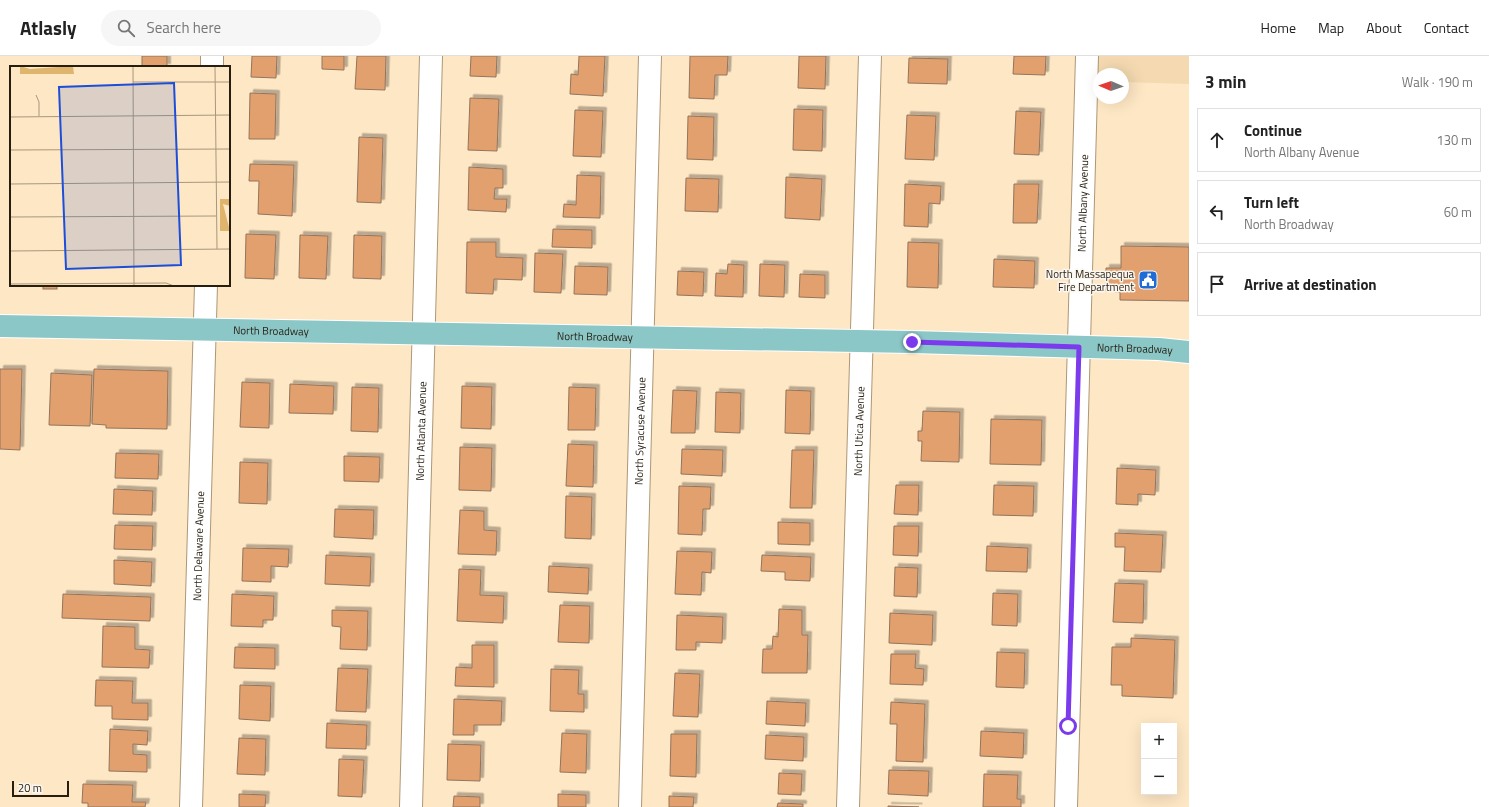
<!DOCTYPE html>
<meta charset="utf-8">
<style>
body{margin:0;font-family:"Titillium Web",sans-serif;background:#f6f6f6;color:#222}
.controls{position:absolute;right:12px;bottom:12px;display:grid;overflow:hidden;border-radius:0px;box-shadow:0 4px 16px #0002}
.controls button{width:36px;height:36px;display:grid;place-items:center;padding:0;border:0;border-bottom:1px solid #e0e0e0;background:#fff;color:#222;font:20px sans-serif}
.compass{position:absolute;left:1093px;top:12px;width:36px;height:36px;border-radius:50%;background:#fff;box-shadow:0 4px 16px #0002;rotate:272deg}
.scale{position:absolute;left:12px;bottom:10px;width:57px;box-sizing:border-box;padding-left:4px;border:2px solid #261e11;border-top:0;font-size:11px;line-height:14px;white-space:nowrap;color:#261e11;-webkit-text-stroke:3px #fbf7f0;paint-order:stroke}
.stop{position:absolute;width:12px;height:12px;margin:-9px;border:3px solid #7c3aed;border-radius:50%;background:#fff}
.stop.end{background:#7c3aed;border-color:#fff;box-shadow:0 1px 4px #0008}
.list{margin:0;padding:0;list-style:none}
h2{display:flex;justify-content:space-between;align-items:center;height:52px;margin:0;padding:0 16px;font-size:17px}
h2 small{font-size:13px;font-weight:400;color:#767676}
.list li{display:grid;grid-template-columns:26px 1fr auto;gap:12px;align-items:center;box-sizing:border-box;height:64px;margin:0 8px 8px;padding:0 8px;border:1px solid #e0e0e0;border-radius:0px}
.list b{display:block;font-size:15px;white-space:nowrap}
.list p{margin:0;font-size:13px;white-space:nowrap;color:#767676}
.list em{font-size:13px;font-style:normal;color:#767676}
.icon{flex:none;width:22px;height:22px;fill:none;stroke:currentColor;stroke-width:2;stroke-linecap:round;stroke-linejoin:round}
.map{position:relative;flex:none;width:1189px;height:751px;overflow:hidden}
header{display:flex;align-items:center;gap:24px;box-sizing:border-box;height:56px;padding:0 20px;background:#fff;border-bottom:1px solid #e0e0e0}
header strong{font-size:19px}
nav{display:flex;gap:22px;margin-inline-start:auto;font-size:14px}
.search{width:280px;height:36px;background:#f6f6f6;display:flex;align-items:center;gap:10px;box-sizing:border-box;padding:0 14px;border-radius:22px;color:#767676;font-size:15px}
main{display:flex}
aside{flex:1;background:#fff}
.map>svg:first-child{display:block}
</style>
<header>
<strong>Atlasly</strong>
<div class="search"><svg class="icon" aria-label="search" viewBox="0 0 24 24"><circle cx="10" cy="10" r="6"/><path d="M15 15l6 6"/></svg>Search here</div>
<nav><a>Home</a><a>Map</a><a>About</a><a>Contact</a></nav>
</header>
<main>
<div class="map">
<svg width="1189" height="751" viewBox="0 0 1189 751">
<defs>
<filter id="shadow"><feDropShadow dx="3.5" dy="-3.5" stdDeviation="0" flood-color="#0004"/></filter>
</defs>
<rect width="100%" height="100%" fill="#fee7c4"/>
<path fill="#f5dab1" d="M1094,0h95v28l-66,-2v-8h-24v7h-5z"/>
<g fill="#e1a06d" stroke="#93745d" filter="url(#shadow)">
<rect x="142" y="0" width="25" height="11"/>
<path d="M252,0h25l-1,22 -25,-1z"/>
<path d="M322,0h22v14l-22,-1z"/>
<path d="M357,0h29l-1,34 -30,-1z"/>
<path d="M471,0h26l-1,21 -26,-1z"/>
<path d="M579,0h26l-2,40 -33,-2 1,-20 7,1z"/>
<path d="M690,0h38l-1,19h-12l-1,24 -25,-1z"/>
<path d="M799,0h27l-1,33 -27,-1z"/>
<path d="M1014,0h32l-1,19 -32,-1z"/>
<path d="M909,2l39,1 -1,25 -39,-1z"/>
<path d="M250,37l26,1 -1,45h-26z"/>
<path d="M470,42l29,1 -2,52 -29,-1z"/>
<path d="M794,53l29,1 -1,41 -29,-1z"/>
<path d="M575,54l28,1 -2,46 -28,-1z"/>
<path d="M1016,55l25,1 -2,43 -25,-1z"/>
<path d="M907,59l29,1 -2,44 -29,-1z"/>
<path d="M688,60l26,1 -1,43 -26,-1z"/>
<path d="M359,81l24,1 -2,65 -24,-1z"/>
<path d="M250,108l44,1 -2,51 -34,-2 1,-33h-10z"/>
<path d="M469,111l34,2v19h-8l-1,11h13l-1,13 -38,-2z"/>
<path d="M577,119l24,1 -1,42 -37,-1 1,-13 12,1z"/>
<path d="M786,121l36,2 -2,41 -35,-2z"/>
<path d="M686,122l33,1 -1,33 -33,-1z"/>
<path d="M905,128l36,2 -1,18 -11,-1 -1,24 -24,-1z"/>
<path d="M1014,128h25l-2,39h-24z"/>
<path d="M553,173l39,1v18l-40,-1z"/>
<path d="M246,178l30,1 -2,44 -29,-1z"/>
<path d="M300,179l28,1 -2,43 -27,-1z"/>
<path d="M354,179l28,1 -1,43 -28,-1z"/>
<path d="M467,186h29v15l27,1 -1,22 -28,-1 -1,15 -27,-1z"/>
<path d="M908,186l31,1 -1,45 -31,-1z"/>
<path d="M1121,190l68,1v54l-69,-1v-8l-14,-1v-23h15z"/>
<path d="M535,197l28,1 -2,39 -27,-1z"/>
<path d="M994,203l41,2 -1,27 -41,-1z"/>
<path d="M728,208l16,1 -1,32 -28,-1 1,-23 11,1z"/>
<path d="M760,208l25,1 -1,32 -25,-1z"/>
<path d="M575,210l33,1 -1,28 -33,-1z"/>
<path d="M678,215l26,1 -1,24 -26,-1z"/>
<path d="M800,218l25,1v23l-26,-1z"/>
<rect x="43" y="229" width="14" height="4"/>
<path d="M0,313h22l-2,81 -20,-1z"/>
<path d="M94,313l74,2 -1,58 -61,-1v-3l-14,-1z"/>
<path d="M51,317l41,2 -2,51 -41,-1z"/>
<path d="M242,326l28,1 -1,45 -29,-1z"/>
<path d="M290,328l44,2 -1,28 -44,-1z"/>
<path d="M462,330l30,1 -1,42 -30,-1z"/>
<path d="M352,331l27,1 -1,44 -27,-1z"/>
<path d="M569,331l27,1 -1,42h-27z"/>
<path d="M673,334l24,1 -2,42h-24z"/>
<path d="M786,334l25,1 -1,43 -25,-1z"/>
<path d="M716,336l25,1 -1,40 -25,-1z"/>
<path d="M923,355l37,1 -1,50 -38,-1 1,-20h-4v-10h4z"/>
<path d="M991,363l51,1 -1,45 -51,-1z"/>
<path d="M568,388l26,1 -1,42 -27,-1z"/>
<path d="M460,391l32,1 -1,43 -32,-1z"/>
<path d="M682,393l41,1 -1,26 -41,-2z"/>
<path d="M792,394h22l-2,58h-22z"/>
<path d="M116,397l43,1 -1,25 -43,-1z"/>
<path d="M344,400l36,1 -1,25 -35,-1z"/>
<path d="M240,406l28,1 -1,41 -28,-1z"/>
<path d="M1117,412l39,2 -1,25 -17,-1v11l-22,-1z"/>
<path d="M896,429h23l-1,30 -24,-1z"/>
<path d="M994,429l40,1 -1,30 -40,-1z"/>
<path d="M679,430l32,1 -1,22h-7l-1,26 -24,-1z"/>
<path d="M114,433l39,2 -1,24 -39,-1z"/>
<path d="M566,440l26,1 -1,42 -26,-1z"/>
<path d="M335,453l39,1 -1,29 -39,-2z"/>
<path d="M460,454l24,1v19l13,1 -1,24 -38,-1z"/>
<path d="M778,466l32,1v22l-32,-1z"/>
<path d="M115,469l38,1 -1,24 -38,-1z"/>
<path d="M894,470h25l-1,30 -25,-1z"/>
<path d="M1115,477l48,2 -2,37 -37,-1 1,-24h-10z"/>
<path d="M987,490l41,2 -1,24 -41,-1z"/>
<path d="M243,492l46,1 -1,18 -17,-1v16l-29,-1z"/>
<path d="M677,495l35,1 -1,21 -9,-1 -1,23 -26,-1z"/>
<path d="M326,499l45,2 -1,29 -45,-2z"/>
<path d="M762,499l49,2 -1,24 -25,-1v-8l-24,-1z"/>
<path d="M114,504l38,2 -1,24 -37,-2z"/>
<path d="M549,510l40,2 -1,26 -40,-2z"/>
<path d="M895,511l23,1 -1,29 -23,-1z"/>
<path d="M459,513l22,1 -1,25 24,1 -1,27 -46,-2z"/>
<path d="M1115,527l29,1 -1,39 -30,-1z"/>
<path d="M993,537l25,1 -1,32 -25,-1z"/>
<path d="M63,538l88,3 -1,24 -88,-3z"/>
<path d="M232,538l42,2 -1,24h-10v7l-32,-1z"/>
<path d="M560,549l30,1 -1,37 -31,-1z"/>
<path d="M779,553l23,1v25h6l-1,38h-45l1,-24h9l1,-13 5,1z"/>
<path d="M332,554l36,1 -1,39 -27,-1 1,-22 -9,-1z"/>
<path d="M890,557l43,2 -1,30 -43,-2z"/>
<path d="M677,559l46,2 -1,26 -26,-1v8h-20z"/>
<path d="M103,570l32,1v22l15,1 -1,18 -47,-1z"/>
<path d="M1131,582l44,2 -2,58 -51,-2v-11h-11l1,-38h19z"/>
<path d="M472,589h22v42l-39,-1 1,-19 16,1z"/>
<path d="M235,591l40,1v21l-41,-1z"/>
<path d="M997,596l28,1 -1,35 -28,-1z"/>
<path d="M891,598h25l-1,14 9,1 -1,16 -33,-1z"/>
<path d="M338,612l30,1 -2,43 -30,-1z"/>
<path d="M551,613l28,1 -1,24h6v18l-34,-1z"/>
<path d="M675,617l25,1 -2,43 -25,-1z"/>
<path d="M96,624l37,1 -1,22h16v17l-36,-1v-13h-17z"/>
<path d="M240,629l31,1 -1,35 -31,-2z"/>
<path d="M454,643l48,2 -1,24h-27v10h-21z"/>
<path d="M767,645l39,2 -1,23 -39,-2z"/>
<path d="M891,646l34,2 -2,58 -27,-1 1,-37h-7z"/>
<path d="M327,667l40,2 -1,24 -40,-1z"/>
<path d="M110,673l38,2 -1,14 -14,-1v10l14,1v17l-38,-1z"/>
<path d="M981,675l43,2 -1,25 -43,-2z"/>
<path d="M562,677l25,1 -1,39 -26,-1z"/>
<path d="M671,678h26l-1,43 -26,-1z"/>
<path d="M766,679l38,2 -1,24 -38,-2z"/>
<path d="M239,682l27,1 -1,36 -28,-1z"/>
<path d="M448,688l33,1 -1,36 -33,-1z"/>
<path d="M339,703l25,1 -2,37 -24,-1z"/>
<path d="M889,714l40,1 -1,25 -40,-2z"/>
<path d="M779,717l23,1 -1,21 -23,-1z"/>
<path d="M984,718l34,1 -1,24h4v8h-38z"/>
<path d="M83,728l50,1 -1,17h14l-1,5h-57v-4h-6z"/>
<path d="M239,738l27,1 -1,12h-26z"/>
<path d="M558,738l28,1v12h-28z"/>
<path d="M454,740l26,1v10h-27z"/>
<path d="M669,740l25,1 -1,10h-24z"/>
<path d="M778,747l25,1v3h-26z"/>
<path d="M888,750l31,1h-31z"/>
</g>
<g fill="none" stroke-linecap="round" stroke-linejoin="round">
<g stroke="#ad9777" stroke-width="24">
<g id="minor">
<path d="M212,11v-11"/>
<path id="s1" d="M191,751l15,-522"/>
<path id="s2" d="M411,751l20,-751"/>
<path id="s3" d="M630,751l20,-751"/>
<path id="s4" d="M848,751l22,-751"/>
<path id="s5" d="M1066,751l21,-751"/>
</g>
</g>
<g stroke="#fff" stroke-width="24">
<g id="major">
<path id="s6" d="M0,270l912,16 247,7 30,3"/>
</g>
</g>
<use href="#minor" stroke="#fff" stroke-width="22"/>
<use href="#major" stroke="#8cc7c8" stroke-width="22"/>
</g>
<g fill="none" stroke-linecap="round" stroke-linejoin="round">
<path stroke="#7c3aed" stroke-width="5" d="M912,286l167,5 -11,379"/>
</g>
<defs>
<g id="civic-square" transform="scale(1)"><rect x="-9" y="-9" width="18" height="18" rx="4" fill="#206bd6" stroke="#fbf7f0"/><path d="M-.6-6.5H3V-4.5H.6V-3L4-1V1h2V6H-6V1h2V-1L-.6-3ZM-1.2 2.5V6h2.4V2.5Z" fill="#fff"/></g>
</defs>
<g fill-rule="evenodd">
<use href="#civic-square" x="1148" y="224"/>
</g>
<g text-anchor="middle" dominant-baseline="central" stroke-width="3" stroke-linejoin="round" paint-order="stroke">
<g font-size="11" fill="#261e11" stroke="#fbf7f0">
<text stroke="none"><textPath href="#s5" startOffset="604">North Albany Avenue</textPath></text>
<text stroke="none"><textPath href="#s6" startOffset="271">North Broadway</textPath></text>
<text stroke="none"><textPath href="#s6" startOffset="595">North Broadway</textPath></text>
<text stroke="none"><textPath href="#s6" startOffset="1135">North Broadway</textPath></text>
<text stroke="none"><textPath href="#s3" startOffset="376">North Syracuse Avenue</textPath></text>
<text stroke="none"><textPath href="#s4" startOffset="376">North Utica Avenue</textPath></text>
<text stroke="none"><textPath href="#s2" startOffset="376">North Atlanta Avenue</textPath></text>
<text stroke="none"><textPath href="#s1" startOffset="261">North Delaware Avenue</textPath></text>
</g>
<g font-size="11" fill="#261e11" stroke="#fbf7f0" text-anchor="end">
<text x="1134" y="218">North Massapequa<tspan x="1134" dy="13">Fire Department</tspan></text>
</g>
</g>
<g transform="translate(10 10)">
<rect width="220" height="220" fill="#fee7c4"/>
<path d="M10,0l10,3 43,-3 1,8h-54zM210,133h10v7l-7,-2 7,27h-10z" fill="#dfb46d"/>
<path fill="none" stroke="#a8977c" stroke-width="1" d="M123,0l1,220M205,0l2,183M123,16h97M26,29l3,7v14M0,51l220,-2M0,84l220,-1M0,118l220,-2M0,151l206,-1M0,185l220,-2M0,218l156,-1 8,3"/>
<path fill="#1d4ed8" fill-opacity="0.15" stroke="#1d4ed8" stroke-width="2" d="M164,17l7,182 -115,4 -7,-182z"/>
<rect width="220" height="220" fill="none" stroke="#261e11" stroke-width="2"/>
</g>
</svg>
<div class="controls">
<button>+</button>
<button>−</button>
</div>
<svg class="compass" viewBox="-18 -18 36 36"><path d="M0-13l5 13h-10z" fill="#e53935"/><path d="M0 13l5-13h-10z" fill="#767676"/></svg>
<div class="scale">20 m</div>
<div class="stop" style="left:1068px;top:670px"></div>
<div class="stop end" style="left:912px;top:286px"></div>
</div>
<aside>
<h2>3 min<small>Walk · 190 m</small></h2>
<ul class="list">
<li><svg class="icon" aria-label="ahead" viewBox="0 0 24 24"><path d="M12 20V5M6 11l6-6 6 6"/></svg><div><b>Continue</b><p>North Albany Avenue</p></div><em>130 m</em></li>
<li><svg class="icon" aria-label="left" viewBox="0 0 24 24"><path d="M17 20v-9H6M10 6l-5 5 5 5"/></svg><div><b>Turn left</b><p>North Broadway</p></div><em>60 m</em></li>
<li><svg class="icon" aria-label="arrive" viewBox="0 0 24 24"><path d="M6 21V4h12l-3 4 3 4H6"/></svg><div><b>Arrive at destination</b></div></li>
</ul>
</aside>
</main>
